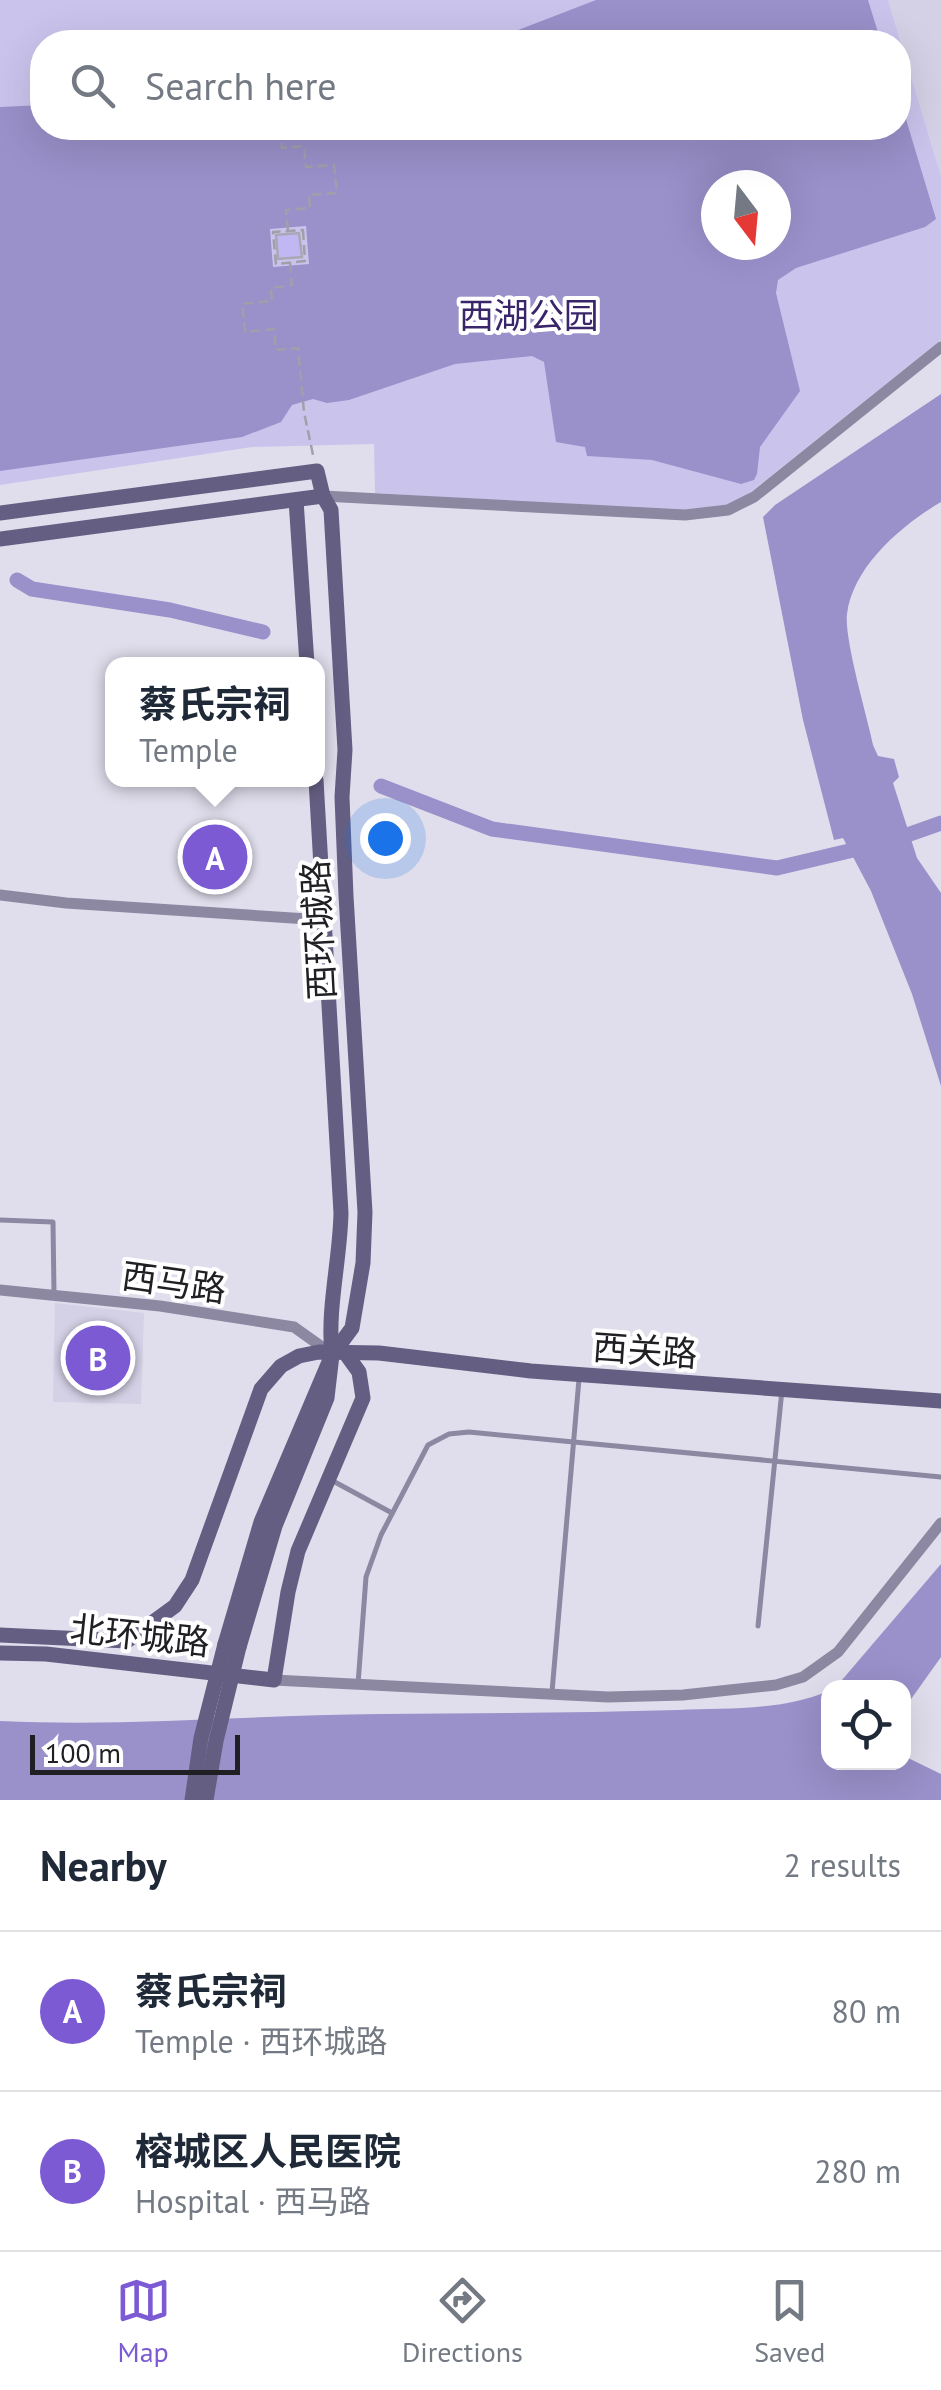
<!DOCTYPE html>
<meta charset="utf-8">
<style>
body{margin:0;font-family:"PT Sans","Noto Sans SC",sans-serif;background:#f6f6f7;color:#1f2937}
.controls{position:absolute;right:30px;bottom:30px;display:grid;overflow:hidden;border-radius:20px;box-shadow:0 10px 40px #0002}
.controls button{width:90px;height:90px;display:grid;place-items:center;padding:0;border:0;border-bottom:2px solid #e0e1e3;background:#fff;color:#1f2937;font:50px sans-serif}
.compass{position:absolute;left:701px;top:170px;width:90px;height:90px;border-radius:50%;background:#fff;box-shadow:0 10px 40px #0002;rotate:164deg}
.scale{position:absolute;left:30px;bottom:25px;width:210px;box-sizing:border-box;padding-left:10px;border:5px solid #201f24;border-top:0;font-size:28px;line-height:35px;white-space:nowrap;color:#201f24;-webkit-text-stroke:8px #fff;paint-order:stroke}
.you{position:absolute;left:385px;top:838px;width:35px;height:35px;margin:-25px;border:8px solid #fff;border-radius:50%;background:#1a73e8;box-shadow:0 0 0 15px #1a73e833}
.badge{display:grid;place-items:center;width:65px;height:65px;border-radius:50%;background:#7b5ad4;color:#fff;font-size:32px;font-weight:700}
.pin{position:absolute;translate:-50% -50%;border:5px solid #fff;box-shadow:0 2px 10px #0006}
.popup{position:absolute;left:105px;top:657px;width:220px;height:130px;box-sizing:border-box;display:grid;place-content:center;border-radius:20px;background:#fff;filter:drop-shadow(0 2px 8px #0005);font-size:32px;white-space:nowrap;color:#747a83}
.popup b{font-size:38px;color:#1f2937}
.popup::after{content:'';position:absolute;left:50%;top:100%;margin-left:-20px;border:20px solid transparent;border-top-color:#fff}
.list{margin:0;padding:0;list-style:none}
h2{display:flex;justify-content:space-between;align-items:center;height:130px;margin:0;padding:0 40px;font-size:42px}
h2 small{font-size:32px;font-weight:400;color:#747a83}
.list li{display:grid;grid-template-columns:65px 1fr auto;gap:30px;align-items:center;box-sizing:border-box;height:160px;padding:0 40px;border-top:2px solid #e0e1e3}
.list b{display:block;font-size:38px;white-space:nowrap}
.list p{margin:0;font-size:32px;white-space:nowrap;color:#747a83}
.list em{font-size:32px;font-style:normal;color:#747a83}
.icon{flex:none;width:55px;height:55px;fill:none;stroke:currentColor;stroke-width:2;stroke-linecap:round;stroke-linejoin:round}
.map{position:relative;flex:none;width:941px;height:1800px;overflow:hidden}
.search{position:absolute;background:#fff;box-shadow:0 10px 40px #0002;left:30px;right:30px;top:30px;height:110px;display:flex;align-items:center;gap:25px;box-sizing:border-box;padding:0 35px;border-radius:40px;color:#747a83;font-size:38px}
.sheet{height:450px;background:#fff}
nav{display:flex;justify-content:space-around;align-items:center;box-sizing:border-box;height:140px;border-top:2px solid #e0e1e3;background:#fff;font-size:28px;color:#747a83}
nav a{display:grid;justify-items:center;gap:5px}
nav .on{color:#7b5ad4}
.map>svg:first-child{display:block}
</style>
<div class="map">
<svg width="941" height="1800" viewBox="0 0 941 1800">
<rect width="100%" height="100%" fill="#e0deec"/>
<g fill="#d4d1e6">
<path d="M888,0h53v176z"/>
<path d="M55,1303l89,10 -3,91 -88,-2z"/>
</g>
<path fill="#cac4ed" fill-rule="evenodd" d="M0,0h888l53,176v164l-204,163 -48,9 -314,-19 -1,-49 -122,3 -252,38zM42,42h856v86h-856zM716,185h60v60h-60z"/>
<g fill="#9a90ca" fill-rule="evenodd">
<path d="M596,0h272l13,42h-409l41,-10z"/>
<path d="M899,96l37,123 -11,8 -129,41 -18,12 -2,13 24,98 -40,56 -3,27 -3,6 -13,4 -89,-24 -65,-4 -2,-9 -29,-5 -12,-80 -12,-6 -77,8 -106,36 -22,3 -14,-4 -21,6 -11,17 -39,15 -242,34v-364l42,-2v23h856zM716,185h60v60h-60zM306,226l3,38 -36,3 -3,-38z"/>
<path d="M941,394v108c-39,23 -88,64 -94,112 -3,25 20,102 26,131l5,11 16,3 5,18 -6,6 24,75 24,35v193l-29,-92 -41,-103 -28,-53 -9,2 -31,-120 -40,-203 12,-12z"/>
<path d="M941,1564v93l-37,52v-21l-68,-1z"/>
<path d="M828,1691v71h76v-6l37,18v26h-941v-79c127,6 254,-6 381,-7 99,-1 198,-1 297,-4 49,-2 104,1 150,-19z"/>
</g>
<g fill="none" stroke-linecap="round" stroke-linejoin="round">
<g stroke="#9a90ca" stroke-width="15">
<path d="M17,580l15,9 138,21 93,22"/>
<path d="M381,786l111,43 285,39 89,-21"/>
<path d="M893,840l48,-17"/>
</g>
</g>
<g fill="#c1b8f3" stroke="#a9a8b5" stroke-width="2.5">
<path d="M299,233l3,24 -24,2 -2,-24z"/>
<path d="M184,842l61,3 -1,27 -61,-2z"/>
</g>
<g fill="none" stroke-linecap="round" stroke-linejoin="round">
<g stroke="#a19faa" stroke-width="2.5" stroke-dasharray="10 5" stroke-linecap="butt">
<path d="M280,128l2,20 22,-2 2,21 28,-2 3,28 -28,2 1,13 -24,2 2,21"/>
<path d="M303,230l2,31 -29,3 -3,-32z"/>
<path d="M290,263l2,22 -21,3 1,13 -30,3 3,28 29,-3 2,21 22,-2 6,64 9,43"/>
</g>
<g stroke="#8c88a2" stroke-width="5">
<path d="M0,1220l53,2 1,71"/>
<path d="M333,1481l59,32"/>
<path d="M758,1626l24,-236"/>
<path d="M358,1684l8,-107 15,-42 47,-90 21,-11 20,-2 472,45"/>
<path d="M552,1692l27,-313"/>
</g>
<g stroke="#8c88a2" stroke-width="11">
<path d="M323,496l362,19 43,-5 26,-13 187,-150"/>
<path d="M0,895l66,8 257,17"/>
<path d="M0,1290l160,16 134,21 35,25"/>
<path d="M274,1680l334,17 75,-2 93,-10 27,-8 35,-25 103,-129"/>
</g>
<g stroke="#655e83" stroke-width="15">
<path d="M296,500l11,164"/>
<path d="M0,513l317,-42 6,25 8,14 14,240 -3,47 4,99 19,316 -2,51 -11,65 -20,27"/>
<path d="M0,539l323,-43"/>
<path d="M316,780l25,433c-1,48 -14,95 -9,142"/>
<path d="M0,1635l127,6 48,-35 17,-26 69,-191 20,-23 18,-10 20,-4 60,1 152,18 410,30"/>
<path d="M225,1644l36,-122 71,-167 -5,43 -52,128 -36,121"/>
<path d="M0,1653l46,1 228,26 14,-88 10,-41 65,-153 -4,-26 -13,-18"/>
</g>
<g stroke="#655e83" stroke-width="15">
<path d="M192,1800l9,-62 24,-94"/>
<path d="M206,1800l10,-59 23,-94"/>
</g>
</g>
<g text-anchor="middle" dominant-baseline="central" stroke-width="8" stroke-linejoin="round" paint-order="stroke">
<g font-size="35" fill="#39266a" stroke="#fff">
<text x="529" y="315">西湖公园</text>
</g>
<g font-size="35" fill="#201f24" stroke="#fff">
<text transform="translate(318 930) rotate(-93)">西环城路</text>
<text transform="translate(174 1282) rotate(8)">西马路</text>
<text transform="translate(645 1350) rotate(4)">西关路</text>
<text transform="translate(140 1635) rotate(6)">北环城路</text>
</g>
</g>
</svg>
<div class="controls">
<button><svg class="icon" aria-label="locate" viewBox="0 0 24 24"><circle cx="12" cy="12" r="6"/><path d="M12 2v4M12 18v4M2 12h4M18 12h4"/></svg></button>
</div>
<svg class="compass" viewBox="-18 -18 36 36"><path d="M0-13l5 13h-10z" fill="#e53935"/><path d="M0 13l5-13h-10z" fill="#747a83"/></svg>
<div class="scale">100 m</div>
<div class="you"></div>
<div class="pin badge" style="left:215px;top:857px">A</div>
<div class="popup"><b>蔡氏宗祠</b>Temple</div>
<div class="pin badge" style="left:98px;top:1358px">B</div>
<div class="search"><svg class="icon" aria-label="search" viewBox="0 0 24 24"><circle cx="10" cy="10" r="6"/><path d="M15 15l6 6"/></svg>Search here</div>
</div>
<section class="sheet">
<h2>Nearby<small>2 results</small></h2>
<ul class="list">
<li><span class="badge">A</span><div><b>蔡氏宗祠</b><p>Temple · 西环城路</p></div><em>80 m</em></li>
<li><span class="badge">B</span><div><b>榕城区人民医院</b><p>Hospital · 西马路</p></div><em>280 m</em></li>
</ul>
</section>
<nav>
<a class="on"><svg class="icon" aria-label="map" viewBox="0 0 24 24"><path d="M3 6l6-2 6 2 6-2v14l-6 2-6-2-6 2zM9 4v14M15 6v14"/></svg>Map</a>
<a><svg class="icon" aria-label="directions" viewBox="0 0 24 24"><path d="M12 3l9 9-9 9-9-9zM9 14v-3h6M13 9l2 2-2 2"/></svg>Directions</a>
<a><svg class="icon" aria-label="saved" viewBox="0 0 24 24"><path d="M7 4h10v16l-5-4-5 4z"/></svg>Saved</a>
</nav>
